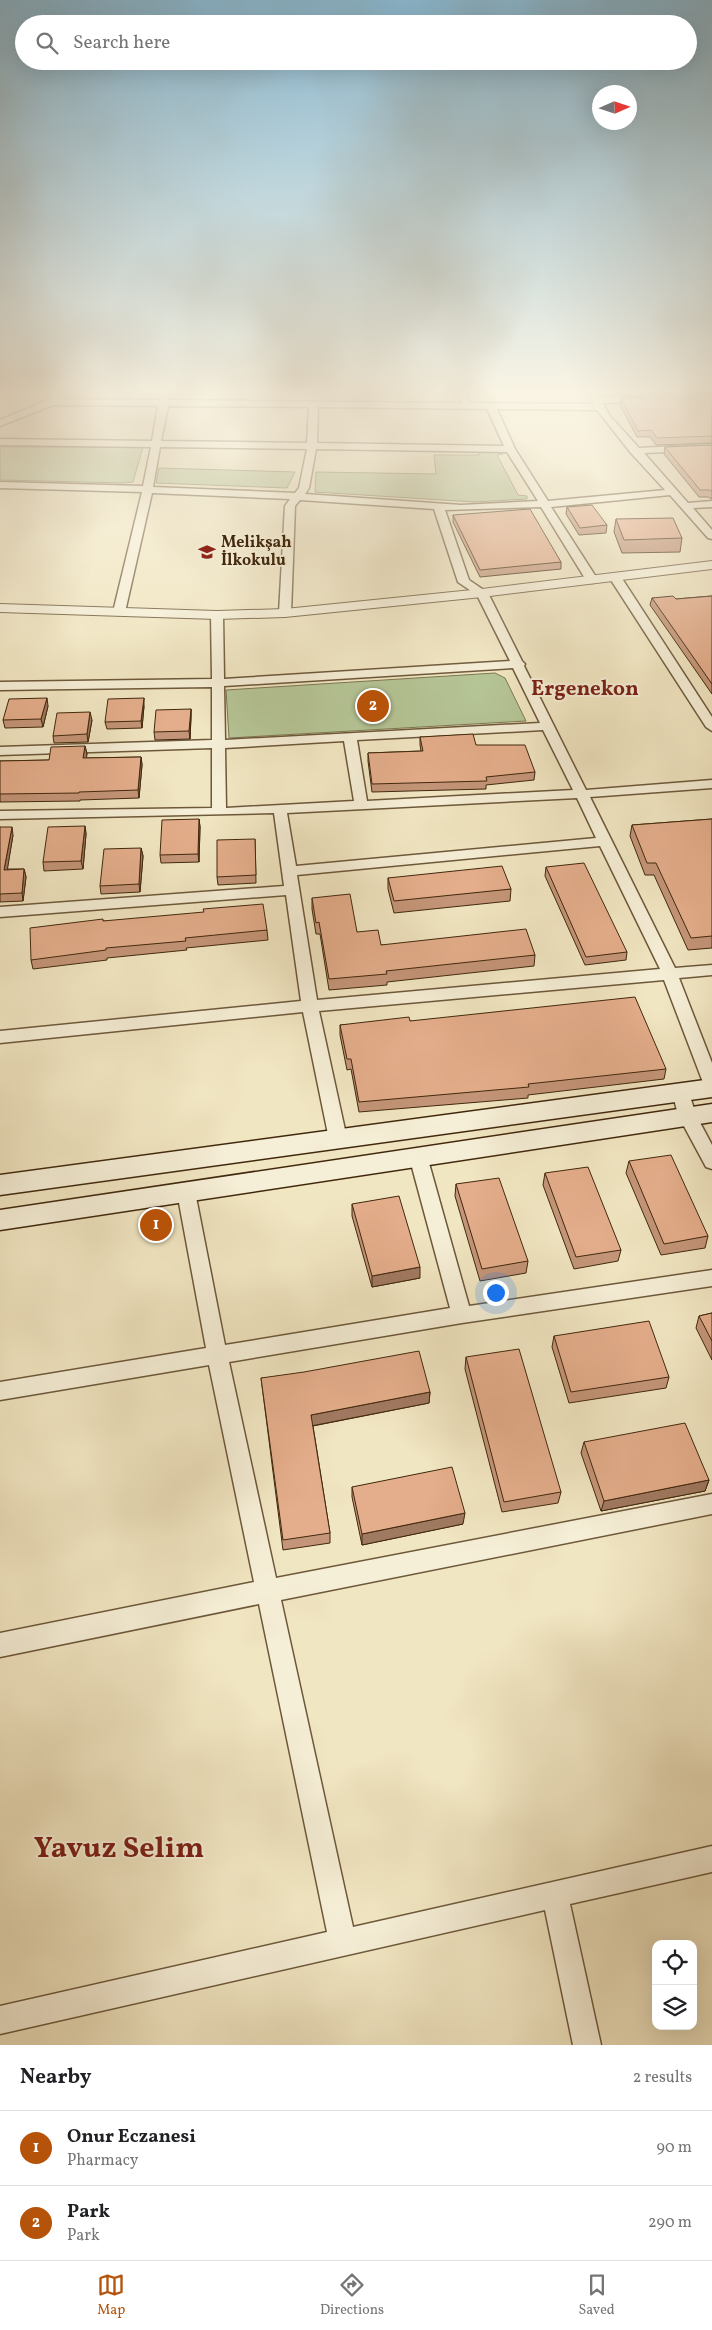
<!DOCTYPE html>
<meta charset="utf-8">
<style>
body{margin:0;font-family:Vollkorn,serif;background:#f2f2f2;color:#202124}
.controls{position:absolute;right:15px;bottom:15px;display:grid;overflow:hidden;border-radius:10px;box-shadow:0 5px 20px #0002}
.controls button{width:45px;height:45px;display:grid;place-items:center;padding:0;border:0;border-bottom:1px solid #e0e0e0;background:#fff;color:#202124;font:25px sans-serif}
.compass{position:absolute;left:592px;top:85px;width:45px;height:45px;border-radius:50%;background:#fff;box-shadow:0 5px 20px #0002;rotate:87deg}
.you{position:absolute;left:495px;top:1292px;width:18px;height:18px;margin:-12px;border:4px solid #fff;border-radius:50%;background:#1a73e8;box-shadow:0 0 0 8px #1a73e833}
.badge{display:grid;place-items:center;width:32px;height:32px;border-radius:50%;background:#b45309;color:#fff;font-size:16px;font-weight:700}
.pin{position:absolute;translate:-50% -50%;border:2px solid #fff;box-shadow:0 1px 5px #0006}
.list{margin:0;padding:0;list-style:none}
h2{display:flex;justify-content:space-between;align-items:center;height:65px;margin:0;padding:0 20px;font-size:21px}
h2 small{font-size:16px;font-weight:400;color:#757577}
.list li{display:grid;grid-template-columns:32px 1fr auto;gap:15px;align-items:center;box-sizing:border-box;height:75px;padding:0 20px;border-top:1px solid #e0e0e0}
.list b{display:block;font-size:19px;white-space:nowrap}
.list p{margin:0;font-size:16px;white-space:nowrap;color:#757577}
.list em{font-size:16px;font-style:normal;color:#757577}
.icon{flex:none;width:28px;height:28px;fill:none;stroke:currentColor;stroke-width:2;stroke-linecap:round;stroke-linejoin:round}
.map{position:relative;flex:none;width:712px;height:2045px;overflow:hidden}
.search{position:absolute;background:#fff;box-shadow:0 5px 20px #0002;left:15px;right:15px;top:15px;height:55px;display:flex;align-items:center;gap:12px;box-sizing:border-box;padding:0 18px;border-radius:28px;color:#757577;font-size:19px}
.sheet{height:215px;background:#fff}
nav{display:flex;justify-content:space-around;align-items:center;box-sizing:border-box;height:70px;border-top:1px solid #e0e0e0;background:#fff;font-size:14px;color:#757577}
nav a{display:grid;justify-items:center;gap:2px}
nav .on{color:#b45309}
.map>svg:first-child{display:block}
</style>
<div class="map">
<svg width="712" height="2045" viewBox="0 0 712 2045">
<rect width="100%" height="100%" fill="#f1e6c2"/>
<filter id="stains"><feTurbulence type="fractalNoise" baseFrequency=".004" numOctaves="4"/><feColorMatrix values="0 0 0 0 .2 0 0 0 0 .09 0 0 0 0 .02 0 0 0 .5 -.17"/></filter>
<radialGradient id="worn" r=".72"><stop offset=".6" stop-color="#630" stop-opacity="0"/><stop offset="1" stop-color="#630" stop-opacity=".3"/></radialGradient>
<g fill="#b6c697" stroke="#7c7752">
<path d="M0,447h143l-10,35 -9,1 -124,-3z"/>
<path d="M479,450h21l3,4 -6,1 21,40 9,1v3l-53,3 -159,-10 1,-20 120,2 -2,-19h45z"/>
<path d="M159,468l136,4 -8,16 -131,-5z"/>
<path d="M495,673l10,5 21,43 -297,17 -3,-48z"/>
</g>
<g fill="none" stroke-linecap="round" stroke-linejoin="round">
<g stroke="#6d583a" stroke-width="3">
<g id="minor">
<path d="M53,389h8l-3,10 101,1 3,-11h8l-2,11 293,3 -3,-14h8l4,14 124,1 -7,-15h8l5,8h44l2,2 -5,3 -38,1 6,12 30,33 73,-4v6l-68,3 44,50 24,-2v6l-19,1 19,22v9l-4,-1 -38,-43 -119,12 47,73 -6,3 -6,-3 -45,-73 -96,3 24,70 19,13 34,68 3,3 -1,2 62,124 126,-10v8l-122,9 85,171 37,-3v10l-33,3 33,85v28l-6,-2 -2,-4 -40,-105 -345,31 28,128 -3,5 -6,2 -6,-2 -3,-5 -26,-127 -303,31v-12l301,-30 -15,-106 -286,22v-10l284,-21 -10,-73 -274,6v-8l212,-3v-60l-212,7v-8l212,-7v-53l-212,3v-8l212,-3 -1,-64 6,-3 6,3 1,64 286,-18 -33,-66 -19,-13 -24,-73 -134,-9 -5,6 -4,107 -6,3 -6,-3 6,-107 5,-7 -138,-6 -27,119 -6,3 -4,-1 -2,-2 29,-120 -142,-4v-6l143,4 8,-39 -151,-2v-6l152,2 6,-35 -105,-1 -53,21v-6l48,-20zM168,406l141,1 -2,36 -146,-2zM318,407l169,2 17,37 -187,-3zM497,409l100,1 34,43 34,37 -117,11 -33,-52zM160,447l147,2 -8,39 -4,5 -142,-6zM316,449l191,3 31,49 -77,4 -156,-11 4,-6zM513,668l27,55 -315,17 -1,-54zM543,730l30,60 -206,11 -10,-61zM344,741l10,60 -128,7 -1,-60zM577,798l19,40 -300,28 -9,-53zM600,846l60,123 -343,31 -20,-125z"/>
<path d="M615,574l6,3 91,140v14l-6,-4 -97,-150z"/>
<path d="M681,1085l6,2 9,28 16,30v24l-6,-2 -28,-52 -6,-24 3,-4z"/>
<path d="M418,1149l6,2 3,5 42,150 243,-36v16l-250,37 -233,39 47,216 436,-84v20l-431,86 72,327 359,-81v26l-142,32 31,141h-28l-28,-135 -545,124v-28l327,-74 -68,-328 -259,53v-24l254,-51 -45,-217 -209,35v-18l206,-34 -29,-156 3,-5 6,-2 6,2 3,5 30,153 225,-37 -41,-152 3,-5z"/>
</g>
</g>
<g stroke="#6d583a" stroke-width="2">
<path id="tertiary" d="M712,561v8l-230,28 -197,20 -68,2 -217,-7v-8l217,7 68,-2 197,-20z"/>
</g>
<g stroke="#41280d" stroke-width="3">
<g id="secondary">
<path d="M712,1079v18l-712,98v-20z"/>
<path d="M712,1104v18l-712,108v-20z"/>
</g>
</g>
<use href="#minor" fill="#f6efd7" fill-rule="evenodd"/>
<use href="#tertiary" fill="#f6efd7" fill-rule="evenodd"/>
<use href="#secondary" fill="#f6efd7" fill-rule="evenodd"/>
</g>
<g fill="#c49578" stroke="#41280d">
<path d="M612,389h100v5l-97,1z"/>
<path d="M712,396v47l-56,2 -6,-8h-13l-17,-32 1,-7z"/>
<path d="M712,445v54l-4,-2h-9l-35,-43 1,-7z"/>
<path d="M567,507l40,18 -1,8 -27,2 -13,-21z"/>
<path d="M453,515l108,47v7l-81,8 -27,-55z"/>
<path d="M616,519l66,19 -2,14 -58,1 -8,-21z"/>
<path d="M712,596v98l-62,-89 2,-7 24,1z"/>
<path d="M48,706l-5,21 -38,1 -2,-8z"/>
<path d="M144,706l-2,22 -35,1 -2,-7z"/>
<path d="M191,709v8l-1,22 -35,1 -1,-8z"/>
<path d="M92,720l-4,22 -34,1 -1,-7z"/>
<path d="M420,737l56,8 59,27 -1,8 -48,5v4l-114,3 -4,-31v-8l53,-2 -1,-6z"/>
<path d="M85,746l2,8 -1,4 55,-1 1,8 -3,33 -59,2v1l-80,1v-41l49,-1z"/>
<path d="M199,819l1,8 -1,35 -38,1 -1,-8z"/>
<path d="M712,819v129l-24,2 -34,-75h-9l-15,-39 2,-11z"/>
<path d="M85,826l1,8 -3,35 -39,2 -1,-9z"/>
<path d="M0,827l13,8 -6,34h17l2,8 -3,24 -23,1z"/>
<path d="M255,839l1,44 -38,2 -1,-8z"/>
<path d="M141,848l2,8 -3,36 -39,2 -1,-8z"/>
<path d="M546,867l81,85 -1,8 -41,5 -40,-89z"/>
<path d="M388,878l123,11 -1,12 -116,12 -6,-24z"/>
<path d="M312,898l45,34 24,13 154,10 -1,11 -147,16v3l-58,5 -9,-56h-4l-4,-25z"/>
<path d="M103,921l164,9 1,10 -82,8 1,2 -80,8v2l-74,9 -2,-9z"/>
<path d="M410,1021l256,48 -2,10 -136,16v3l-169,14 -8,-43 -4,1 -7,-35v-10z"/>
<path d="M629,1161l79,75 -3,12 -44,7 -35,-82z"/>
<path d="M545,1173l76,77 -3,11 -44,8 -31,-84z"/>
<path d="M456,1184l72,77 -2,12 -46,8 -25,-85z"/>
<path d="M352,1204l68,74 -48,9 -20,-71z"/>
<path d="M712,1313v47l-16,-32 3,-12z"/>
<path d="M554,1336l115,41 -3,11 -97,15 -17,-56z"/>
<path d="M466,1357l95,135 -3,11 -56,9 -37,-143z"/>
<path d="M261,1378l169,14 -1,11 -116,23 17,107v10l-47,7z"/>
<path d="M584,1442l125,38 -4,11 -104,20 -20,-58z"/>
<path d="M352,1487l111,37 -101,21 -10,-48z"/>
</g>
<g fill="#a07961" stroke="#41280d">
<path d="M47,698l1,8 -5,21 -2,-8z"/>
<path d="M144,698v8l-2,22 -1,-7z"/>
<path d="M191,709v8l-1,22 -1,-8z"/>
<path d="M90,712l2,8 -4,22 -1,-8z"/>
<path d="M85,746l2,8 -2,12 -2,-8z"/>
<path d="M141,757l1,8 -3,33 -1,-8z"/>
<path d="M199,819l1,8 -1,35 -1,-8z"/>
<path d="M85,826l1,8 -3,35 -2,-8z"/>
<path d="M12,827l1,8 -7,43 -2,-8z"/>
<path d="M141,848l2,8 -3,36 -1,-8z"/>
<path d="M24,869l2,8 -3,24 -1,-8z"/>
<path d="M420,1267v11l-48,9v-11z"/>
<path d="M430,1392l-1,11 -118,23v-11z"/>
<path d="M709,1480l-4,11 -104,20 3,-10z"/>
<path d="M465,1513l-2,11 -101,21v-11z"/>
</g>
<g fill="#e4ad8b" stroke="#41280d">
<path d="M712,396v40l-55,2 -6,-8 -13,1 -17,-33z"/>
<path d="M712,445v46l-3,-1h-9l-35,-43z"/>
<path d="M592,505l15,20 -27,3 -13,-21z"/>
<path d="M530,509l31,53 -81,8 -27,-55z"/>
<path d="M673,518l9,20 -58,2 -8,-21z"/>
<path d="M673,596l3,3 36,-3v88l-60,-86z"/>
<path d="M47,698l-6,21 -38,1 6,-21z"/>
<path d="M144,698l-3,23 -36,1 3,-23z"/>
<path d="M191,709l-2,22 -35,1 2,-22z"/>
<path d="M90,712l-3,22 -34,2 4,-23z"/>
<path d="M473,734l3,11h49l10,27 -49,5 1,4 -115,3 -4,-31 55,-2 -3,-14z"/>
<path d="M85,746l-2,12 58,-1 -3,33 -59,2v1l-79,1v-33l49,-1 2,-13z"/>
<path d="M199,819l-1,35 -38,1 2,-35z"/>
<path d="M712,819v117l-21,2 -35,-75h-9l-15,-38z"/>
<path d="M85,826l-4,35 -38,1 5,-35z"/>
<path d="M0,827h12l-8,43 20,-1 -2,24 -22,1z"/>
<path d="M255,839l1,36 -39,2v-37z"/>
<path d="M141,848l-2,36 -39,2 4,-37z"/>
<path d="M584,863l43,89 -41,5 -40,-90z"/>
<path d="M502,866l9,23 -117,12 -6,-23z"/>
<path d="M350,894l7,38 21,-2 3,15 145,-16 9,26 -149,16 1,3 -58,5 -10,-57 -3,1 -4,-25z"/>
<path d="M263,904l4,26 -82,8 1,3 -80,7v2l-75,10 -1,-32 73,-9v2l101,-9 -1,-3z"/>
<path d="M635,997l31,72 -138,15 1,3 -170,15 -8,-43h-4l-7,-34 69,-8 1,4z"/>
<path d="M671,1155l37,81 -44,8 -35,-83z"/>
<path d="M588,1167l33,83 -45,7 -31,-84z"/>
<path d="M499,1178l29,83 -46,8 -26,-85z"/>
<path d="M399,1196l21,71 -48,9 -20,-72z"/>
<path d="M712,1313v28l-13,-25z"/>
<path d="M649,1321l20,56 -98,15 -17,-56z"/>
<path d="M519,1349l42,143 -57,10 -38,-145z"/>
<path d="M419,1351l11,41 -119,23 19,118 -47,7 -22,-162 43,-6z"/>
<path d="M685,1423l24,57 -105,21 -20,-59z"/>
<path d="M452,1467l13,46 -103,21 -10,-47z"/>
</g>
<linearGradient id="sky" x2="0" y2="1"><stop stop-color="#89b9d3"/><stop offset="0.58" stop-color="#f9f4e4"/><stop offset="1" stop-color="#f9f4e4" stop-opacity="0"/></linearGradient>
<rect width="712" height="675" fill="url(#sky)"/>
<defs>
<g id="school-bare" transform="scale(1.35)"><path d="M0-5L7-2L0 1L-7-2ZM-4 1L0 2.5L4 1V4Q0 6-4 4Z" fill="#8f2418" stroke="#f6efd7" stroke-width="2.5" paint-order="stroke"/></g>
</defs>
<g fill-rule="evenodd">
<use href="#school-bare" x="207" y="552"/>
</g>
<g text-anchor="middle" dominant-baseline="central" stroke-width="4" stroke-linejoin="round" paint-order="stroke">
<g font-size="16" font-weight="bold" fill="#41280d" stroke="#f6efd7" text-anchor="start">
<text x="221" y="543">Melikşah<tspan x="221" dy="18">İlkokulu</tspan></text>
</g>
<g font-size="21" font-weight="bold" fill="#7a1f14" stroke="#f6efd7">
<text x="585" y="689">Ergenekon</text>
</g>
<g font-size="30" font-weight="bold" fill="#7a1f14" stroke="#f6efd7">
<text x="119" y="1849">Yavuz Selim</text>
</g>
</g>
<rect width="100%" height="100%" filter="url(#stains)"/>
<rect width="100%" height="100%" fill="url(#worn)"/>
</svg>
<div class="controls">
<button><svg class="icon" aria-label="locate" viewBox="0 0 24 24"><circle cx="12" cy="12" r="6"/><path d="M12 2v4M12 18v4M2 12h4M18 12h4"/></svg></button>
<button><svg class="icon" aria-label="layers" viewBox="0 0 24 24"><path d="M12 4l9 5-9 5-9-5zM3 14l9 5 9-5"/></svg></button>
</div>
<svg class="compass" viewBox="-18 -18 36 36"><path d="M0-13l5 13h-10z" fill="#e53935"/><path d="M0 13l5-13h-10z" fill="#757577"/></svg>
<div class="you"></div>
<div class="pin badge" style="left:156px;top:1225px">1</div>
<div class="pin badge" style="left:373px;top:706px">2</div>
<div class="search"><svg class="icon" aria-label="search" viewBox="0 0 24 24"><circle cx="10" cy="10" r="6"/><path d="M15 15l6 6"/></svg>Search here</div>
</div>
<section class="sheet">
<h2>Nearby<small>2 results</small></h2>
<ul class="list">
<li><span class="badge">1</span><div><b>Onur Eczanesi</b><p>Pharmacy</p></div><em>90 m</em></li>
<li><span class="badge">2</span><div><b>Park</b><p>Park</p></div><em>290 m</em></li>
</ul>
</section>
<nav>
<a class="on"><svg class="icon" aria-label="map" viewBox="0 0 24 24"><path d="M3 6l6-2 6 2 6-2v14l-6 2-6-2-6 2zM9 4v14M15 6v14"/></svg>Map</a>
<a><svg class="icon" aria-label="directions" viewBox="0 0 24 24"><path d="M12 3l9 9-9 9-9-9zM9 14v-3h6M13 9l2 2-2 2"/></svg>Directions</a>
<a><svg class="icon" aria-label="saved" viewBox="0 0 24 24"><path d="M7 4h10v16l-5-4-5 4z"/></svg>Saved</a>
</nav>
